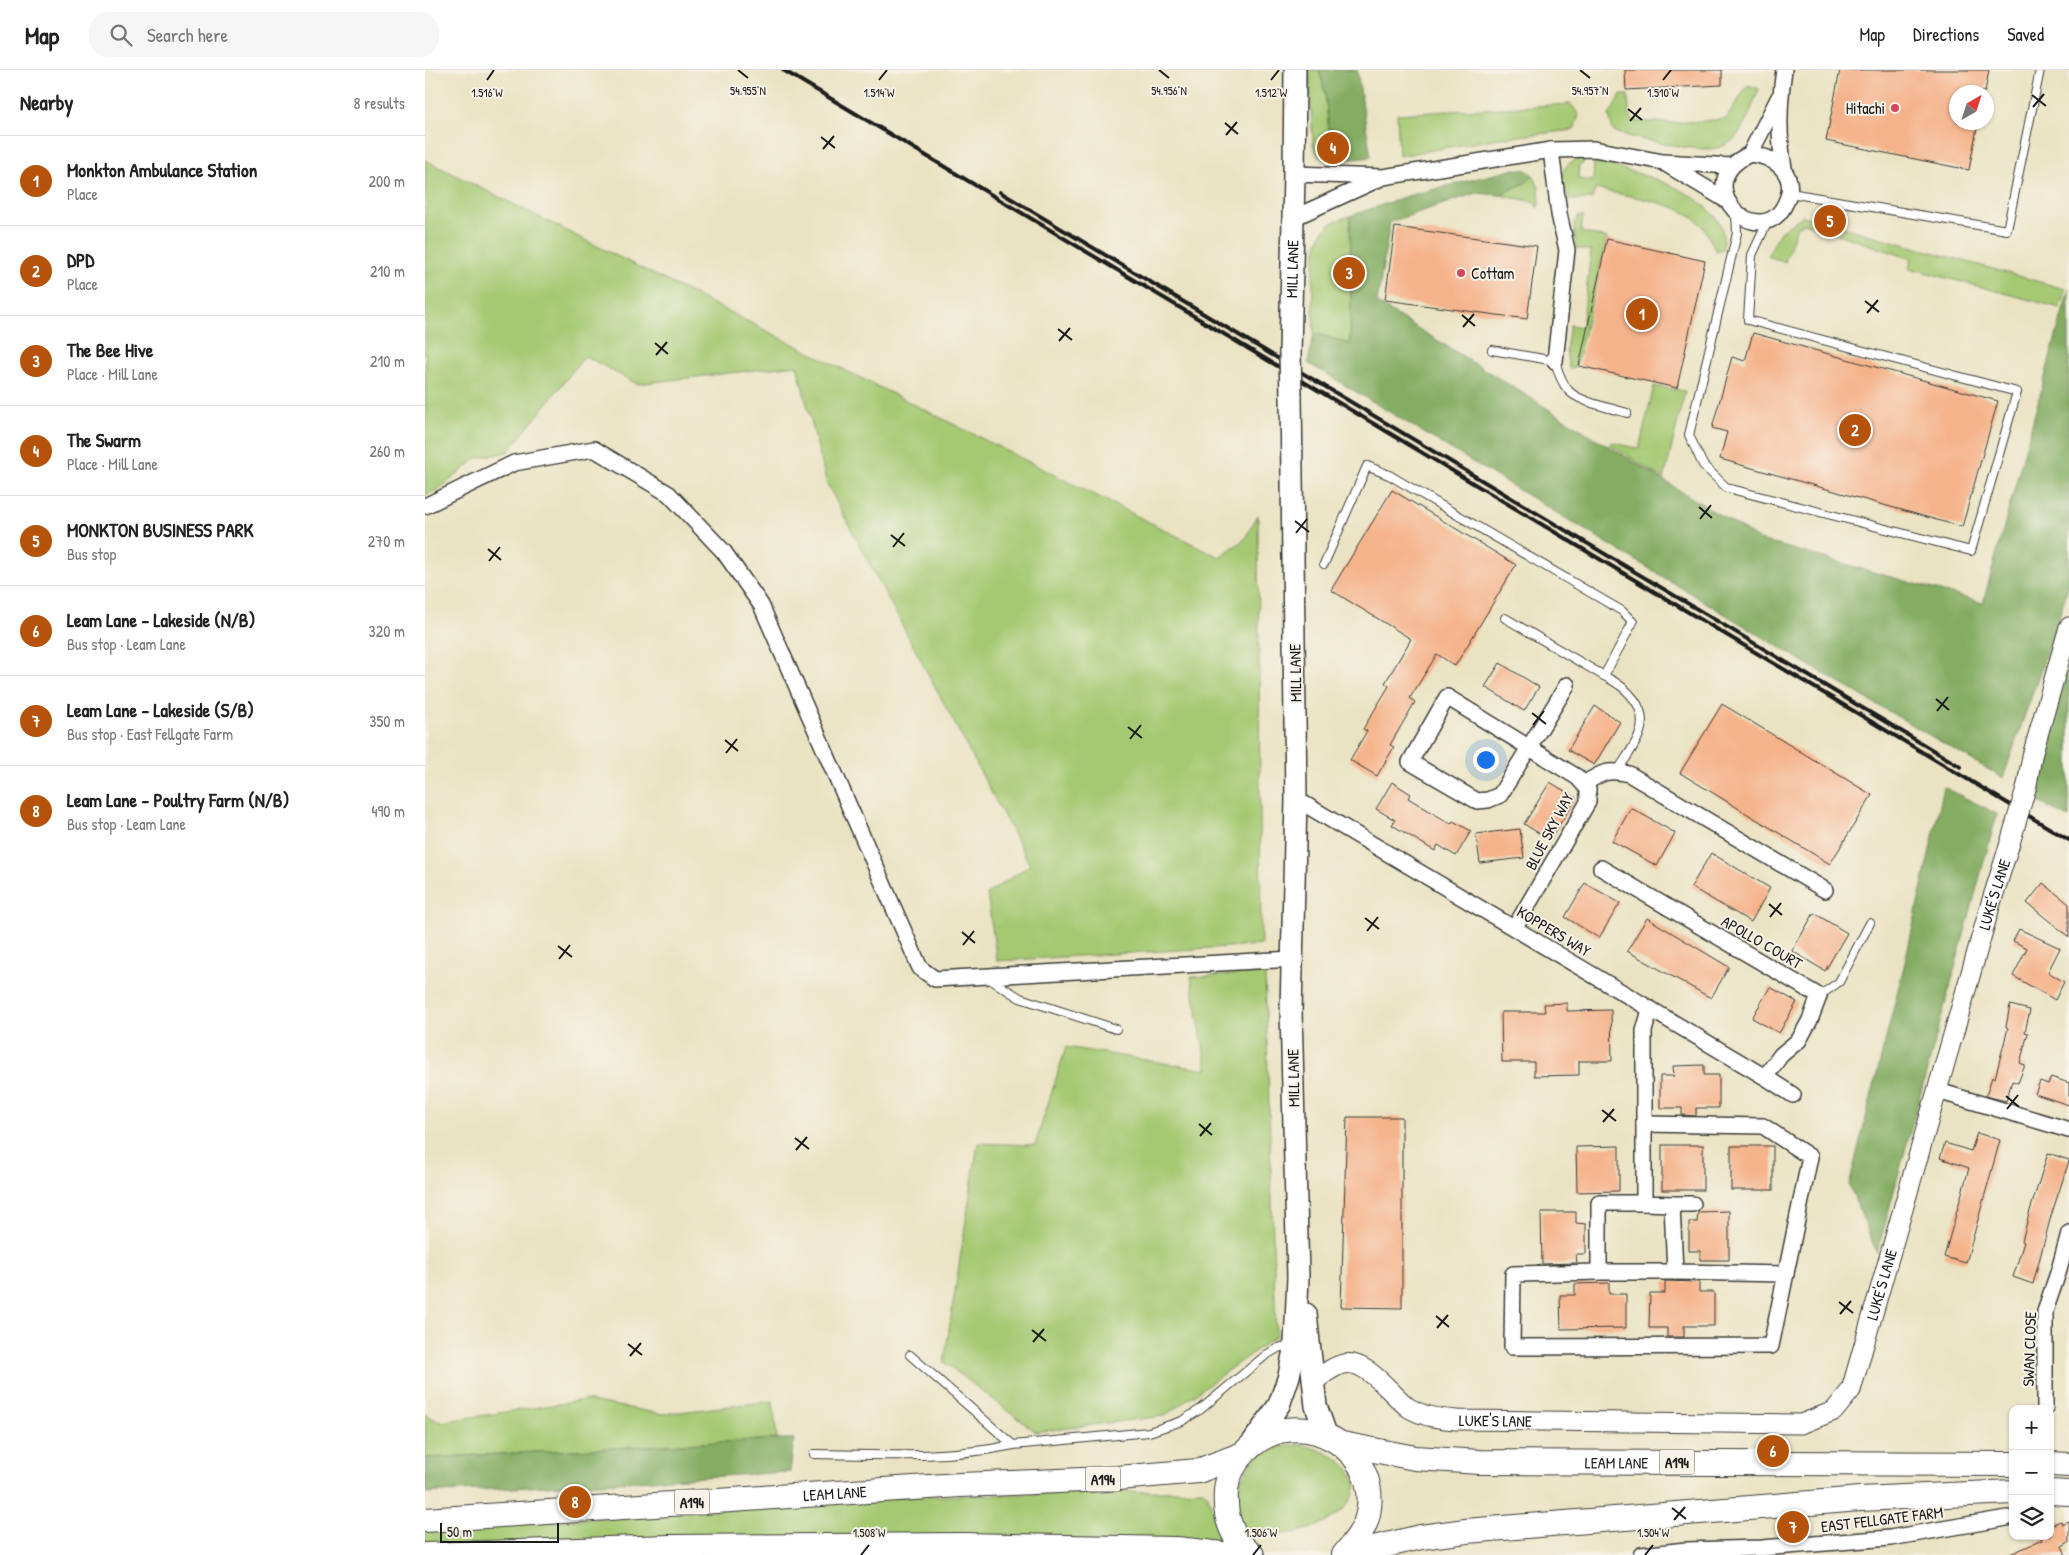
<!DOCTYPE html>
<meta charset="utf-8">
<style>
body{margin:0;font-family:"Patrick Hand",sans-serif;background:#f6f6f6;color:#222}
.controls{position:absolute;right:15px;bottom:15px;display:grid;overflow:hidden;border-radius:10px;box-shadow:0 1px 4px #0004}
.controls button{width:45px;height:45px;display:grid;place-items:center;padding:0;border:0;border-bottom:1px solid #e0e0e0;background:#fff;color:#222;font:25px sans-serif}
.compass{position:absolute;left:1524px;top:15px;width:45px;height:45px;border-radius:50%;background:#fff;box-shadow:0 1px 4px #0004;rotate:39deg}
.scale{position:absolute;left:15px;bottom:12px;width:119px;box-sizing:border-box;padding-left:5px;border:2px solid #1c1c1c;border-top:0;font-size:14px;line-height:18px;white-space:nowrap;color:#1c1c1c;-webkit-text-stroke:4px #f7f3e8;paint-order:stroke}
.you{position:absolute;left:1060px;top:689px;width:18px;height:18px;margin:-12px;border:4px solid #fff;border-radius:50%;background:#1a73e8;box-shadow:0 0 0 8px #1a73e833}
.badge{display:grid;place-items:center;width:32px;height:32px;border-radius:50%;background:#b45309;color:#fff;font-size:16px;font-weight:700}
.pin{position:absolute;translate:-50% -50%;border:2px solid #fff;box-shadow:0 1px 5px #0006}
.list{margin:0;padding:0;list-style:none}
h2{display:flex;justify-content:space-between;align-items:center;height:65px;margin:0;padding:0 20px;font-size:21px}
h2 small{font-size:16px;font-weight:400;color:#767676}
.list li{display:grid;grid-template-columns:32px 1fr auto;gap:15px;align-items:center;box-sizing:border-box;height:90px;padding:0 20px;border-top:1px solid #e0e0e0}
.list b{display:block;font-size:19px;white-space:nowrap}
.list p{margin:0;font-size:16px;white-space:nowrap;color:#767676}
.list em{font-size:16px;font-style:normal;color:#767676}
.icon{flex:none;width:28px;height:28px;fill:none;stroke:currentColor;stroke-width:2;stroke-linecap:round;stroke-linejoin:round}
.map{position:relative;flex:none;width:1644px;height:1485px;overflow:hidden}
header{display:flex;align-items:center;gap:30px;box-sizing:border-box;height:70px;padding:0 25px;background:#fff;border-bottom:1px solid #e0e0e0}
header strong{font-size:24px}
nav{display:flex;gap:28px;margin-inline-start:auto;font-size:18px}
.search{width:350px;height:45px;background:#f6f6f6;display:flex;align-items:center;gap:12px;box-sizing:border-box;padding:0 18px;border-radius:20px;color:#767676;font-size:19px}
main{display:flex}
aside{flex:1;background:#fff}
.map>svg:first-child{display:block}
</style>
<header>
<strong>Map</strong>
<div class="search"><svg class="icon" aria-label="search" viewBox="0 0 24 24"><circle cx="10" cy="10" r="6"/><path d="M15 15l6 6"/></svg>Search here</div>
<nav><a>Map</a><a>Directions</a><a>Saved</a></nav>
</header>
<main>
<aside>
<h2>Nearby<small>8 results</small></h2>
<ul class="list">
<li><span class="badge">1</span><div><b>Monkton Ambulance Station</b><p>Place</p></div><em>200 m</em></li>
<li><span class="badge">2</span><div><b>DPD</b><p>Place</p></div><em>210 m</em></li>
<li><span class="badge">3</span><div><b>The Bee Hive</b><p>Place · Mill Lane</p></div><em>210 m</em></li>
<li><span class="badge">4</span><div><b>The Swarm</b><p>Place · Mill Lane</p></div><em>260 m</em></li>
<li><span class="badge">5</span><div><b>MONKTON BUSINESS PARK</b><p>Bus stop</p></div><em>270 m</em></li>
<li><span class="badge">6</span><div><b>Leam Lane - Lakeside (N/B)</b><p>Bus stop · Leam Lane</p></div><em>320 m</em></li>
<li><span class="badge">7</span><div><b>Leam Lane - Lakeside (S/B)</b><p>Bus stop · East Fellgate Farm</p></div><em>350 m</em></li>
<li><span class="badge">8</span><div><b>Leam Lane - Poultry Farm (N/B)</b><p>Bus stop · Leam Lane</p></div><em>490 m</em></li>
</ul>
</aside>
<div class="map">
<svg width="1644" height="1485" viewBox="0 0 1644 1485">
<rect width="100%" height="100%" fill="#f7f3e8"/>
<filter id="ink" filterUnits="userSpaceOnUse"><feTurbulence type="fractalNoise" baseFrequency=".02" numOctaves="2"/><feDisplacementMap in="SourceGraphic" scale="10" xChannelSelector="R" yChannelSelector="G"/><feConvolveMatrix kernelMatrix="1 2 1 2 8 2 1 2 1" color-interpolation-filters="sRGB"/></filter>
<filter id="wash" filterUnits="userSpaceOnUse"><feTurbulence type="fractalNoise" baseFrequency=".0096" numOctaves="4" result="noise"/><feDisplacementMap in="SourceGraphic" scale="20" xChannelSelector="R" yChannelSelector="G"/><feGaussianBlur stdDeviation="1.12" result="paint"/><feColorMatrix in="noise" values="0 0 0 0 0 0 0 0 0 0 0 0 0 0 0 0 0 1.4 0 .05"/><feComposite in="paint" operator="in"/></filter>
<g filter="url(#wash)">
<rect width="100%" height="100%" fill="#eae3c3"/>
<g fill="#a5c972" stroke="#607247">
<path d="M884,0h10l6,22 5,49 7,6v3l-7,3 1,9c-11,-3 -14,-7 -18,-18z"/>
<path d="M1323,15l11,4c-6,15 -14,41 -26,51 -7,6 -16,9 -25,9 -22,0 -75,-10 -95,-18l-4,-16 12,-20h7l1,17 4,9 42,2 51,-4z"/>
<path d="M1146,34l8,11 -5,15 -74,8 -101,18 -2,-42z"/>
<path d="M1159,88l-1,6 -4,1 -1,14 15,2 1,-19c38,9 108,25 127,64 3,6 2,16 2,23l-7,2c-5,-10 -12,-25 -21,-32 -20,-17 -73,-24 -100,-30l-3,10 -22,1 -6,-12h-3c-2,-17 6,-28 23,-30z"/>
<path d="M0,90l794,397 25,-17 14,-25 3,430 -264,16 -10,-67 43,-29 -203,-381 -30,-119 -160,19 -52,-28 -77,96 -31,6 -39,32 -13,5z"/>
<path d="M1108,105l6,13 1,15 -3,5 -2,-6 -36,-7 28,-13z"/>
<path d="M925,146l1,52 4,5 -4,3 -1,68 -36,-11c-1,-24 -5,-84 10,-103 6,-8 17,-11 26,-14z"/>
<path d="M1158,146l-2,16 26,6 -31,128 -7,3 -3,-19 4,-25 12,2 9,-76 -15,-3 -2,-23 4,-8z"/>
<path d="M1377,146l263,73 -5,19 -151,-40 3,-9 -108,-36 -7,3 -12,36 -18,-6 13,-24z"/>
<path d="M1229,316l31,5 -21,88 -55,-35 2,-2 28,7z"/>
<path d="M840,903l11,363 -112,80 -128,16 -92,-70 34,-219 57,2 31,-98 141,23 -16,-93z"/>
<path d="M160,1330l77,14 111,-13 4,38 -352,19v-44l15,8z"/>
<path d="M878,1375c116,31 13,110 -57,84 -20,-20 -7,-59 14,-74 13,-9 28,-10 43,-10z"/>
<path d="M778,1420l5,5 13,45 -15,3 -781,2v-15l478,-33z"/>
</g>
<g fill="#84ad64" stroke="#506440">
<path d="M894,0h38l14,87 -40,5 -1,-9 7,-3v-3l-7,-5 -5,-50z"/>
<path d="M1090,99l11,1 7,5 -6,7 -28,13 -23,-2 -86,29 -13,81 383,237 223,63 86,-314v294l-11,37 -55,158 -182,-106 -513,-309 6,-30 36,11 1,-68 4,-3 -4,-5 -1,-52 57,-20z"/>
<path d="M1644,593v155l-36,-19z"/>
<path d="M1519,717l53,27 -120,439 -28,-68 56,-223z"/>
<path d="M352,1369h17l-4,33 -365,21v-35z"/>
</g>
<g id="blocks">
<g fill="#f5b38b">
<path d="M1200,0h97v15l-96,5z"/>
<path d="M1415,0h149l-4,22h-28v30h21l-9,48 -143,-29z"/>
<path d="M970,157l142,19 -10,73 -142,-19z"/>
<path d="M1182,169l98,22 -28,127 -98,-22z"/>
<path d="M1328,263l245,68 -36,126 -242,-68 7,-27 -15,-4 20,-71 13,4z"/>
<path d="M967,420l124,75 -61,101 -18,-12 -27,44 5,4 -25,43 4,2 -17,29 -27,-16 17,-29 -4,-2 26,-43 -4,-3 26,-44 -80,-49z"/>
<path d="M1075,593l39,24 -15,24 -39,-24z"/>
<path d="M1297,634l150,91 -42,69 -150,-91z"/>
<path d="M1170,636l25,16 -26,43 -26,-15z"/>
<path d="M967,712l19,12 -3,4 43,26 2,-3 18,10 -15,25 -18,-11 -3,6 -43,-26 3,-5 -19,-11z"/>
<path d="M1125,712l26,16 -26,42 -26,-16z"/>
<path d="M1206,738l44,25 -18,33 -45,-25z"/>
<path d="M1095,759l4,29 -44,5 -4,-29z"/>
<path d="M1286,783l59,35 -19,34 -60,-35z"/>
<path d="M1160,813l35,20 -21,35 -34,-21z"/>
<path d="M1618,813l26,21v33l-42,-34z"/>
<path d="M1389,843l33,20 -22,38 -33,-20z"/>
<path d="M1222,848l82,49 -18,31 -84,-47z"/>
<path d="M1594,859l41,19 -12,24 16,10 -9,18 -42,-24 14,-28 -14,-7z"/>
<path d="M1345,917l27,15 -18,31 -27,-15z"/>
<path d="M1142,933v8l44,-1 1,51h-33v14l-45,1v-14h-32l-1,-50h44l-1,-8z"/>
<path d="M1585,935l20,5 -5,22 3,1 -8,30 5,2 -7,18 -6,-2 -6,20 -20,-5 6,-19 3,1 13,-50 -2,-1z"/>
<path d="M1279,995v10h15v33h-23v8l-14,-1v-7h-22v-32h14l-1,-10z"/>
<path d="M1626,1007l18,6v22l-34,-11 5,-13 8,3z"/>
<path d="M922,1047h55v191l-61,-1z"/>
<path d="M1552,1063l23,7 -34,123 -22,-6 25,-89 -29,-10 5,-15 26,8z"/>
<rect x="1237" y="1075" width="41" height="45"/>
<path d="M1194,1076v45l-42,1 -1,-45z"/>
<rect x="1306" y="1076" width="42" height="44"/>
<path d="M1623,1083l21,7v1l-18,55 -18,68 -20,-7 11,-35 -2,-1 7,-27z"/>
<path d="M1304,1141v49h-29v-9h-11v-29h8l1,-10z"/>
<path d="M1116,1142h35v11l10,1v30h-10l1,9 -35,1z"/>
<path d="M1240,1211l34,1v10h15v34h-30v11h-17v-9h-18l1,-35h15z"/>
<path d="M1184,1213v11h17v34l-65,1 -1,-34h15v-11z"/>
<path d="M1636,1451l1,3 7,-3v21l-7,4 4,9h-58l34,-15 -2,-4h10v-11z"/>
</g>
</g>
</g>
<g filter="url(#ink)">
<use href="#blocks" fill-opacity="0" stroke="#3b3a35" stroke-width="1"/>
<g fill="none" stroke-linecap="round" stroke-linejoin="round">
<g stroke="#3b3a35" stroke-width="10">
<g id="service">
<path d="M1365,123l217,37 33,-160"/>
<path d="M1311,144l1,19 -4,17 -44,185 14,30 24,23 244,63 46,-159 -269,-72 4,-65 16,-34"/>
<path d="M1067,280l63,11c3,10 6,21 13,29 10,12 43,18 59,23"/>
<path d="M899,494l43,-98 22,9 233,136 11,11 -29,54c23,11 46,32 35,59 -5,13 -15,25 -22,37"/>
<path d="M1080,548l99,58"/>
<path d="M563,908l32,20 96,31"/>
<path d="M1394,926l20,-14 31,-59"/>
<path d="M485,1285l103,90 136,-13 33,-11 19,-12 65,-54 12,-7 15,-4"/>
<path d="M389,1384c66,1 134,5 199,-9"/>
</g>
</g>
<g stroke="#3b3a35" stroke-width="18">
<g id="minor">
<path d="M1126,80l8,64 8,36 -12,111"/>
<path d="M1325,84c24,2 49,20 36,48 -24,55 -102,-18 -36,-48z"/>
<path d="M1325,84l29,-57"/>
<path d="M1241,94l60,36"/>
<path d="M1359,98c-6,-32 -5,-65 0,-98"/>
<path d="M869,104l89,3 168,-27 43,-1 69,13 69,4"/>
<path d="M868,148l86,-39"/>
<path d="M0,436l89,-43 80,-14 75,45 55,58 37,53 159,363 15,11 358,-20"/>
<path d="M1159,714c18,-12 24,-15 45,-10l196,116"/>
<path d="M871,729l469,278 28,18"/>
<path d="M1176,798l218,128 -9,24 -11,20 -18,15 -16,22"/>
<path d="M1090,857l73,-125v-13l-11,-12 -130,-80 -37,65 67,39 11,-1 12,-5 67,-110"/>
<path d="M1225,940l-6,21v172l28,1 3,68 111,2"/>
<path d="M1513,1021l131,39"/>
<path d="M1219,1133h-45v69l-86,2 -1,73 259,-1 39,-189 -47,-31 -119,-2"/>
<path d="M1247,1134h21"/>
<path d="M1174,1202h76"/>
<path d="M1620,1339v-98l14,-41 10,-37"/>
<path d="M1216,1485l45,-5 76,-2 128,-10 117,-20"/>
</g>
</g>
<g stroke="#3b3a35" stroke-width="21">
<g id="tertiary">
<path d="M1602,715l5,-29 37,-129"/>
<path id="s1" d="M889,1311c9,-6 19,-15 30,-17 23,-5 48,32 65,44 15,9 32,11 48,12l344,4 33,-13 17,-21 140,-487 19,-60"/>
</g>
</g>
<g stroke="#3b3a35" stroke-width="24">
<g id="secondary">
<path id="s2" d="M865,284l4,-180 1,-104"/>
<path d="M881,1244l10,92 10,28"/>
<path d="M825,1376l29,-41 10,-29 6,-32 3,-67 -7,-266 5,-212 -5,-403"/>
</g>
</g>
<g stroke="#3b3a35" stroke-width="26">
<g id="trunk">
<path id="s3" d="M917,1374l73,14 65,4 533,2"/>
<path d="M1625,1394l19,1"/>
<path d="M1625,1422l19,1"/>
<path id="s4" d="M0,1450l535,-35 147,-6 91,-8 45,-17"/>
<path d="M0,1485l244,-8 294,-2 214,4 55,6"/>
<path d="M827,1485c-20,-16 -28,-38 -26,-64 1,-15 9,-29 20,-40 52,-54 145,1 119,73 -5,12 -13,21 -21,31"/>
<path d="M919,1485l77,-18 45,-6 394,-32 153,-7"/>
</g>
</g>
<use href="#service" stroke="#fff" stroke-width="8"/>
<use href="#minor" stroke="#fff" stroke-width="15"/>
<use href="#tertiary" stroke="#fff" stroke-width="19"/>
<use href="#secondary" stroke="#fff" stroke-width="21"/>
<use href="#trunk" stroke="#fff" stroke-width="24"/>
<g stroke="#1c1c1c" stroke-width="4">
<path d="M358,0l1286,770"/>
<path d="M575,122l961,575"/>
</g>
<g stroke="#3b3a35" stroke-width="21" stroke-linecap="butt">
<path id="tertiary-bridge" d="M1585,773l17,-58"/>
</g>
<g stroke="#3b3a35" stroke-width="24" stroke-linecap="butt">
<path id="secondary-bridge" d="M865,284l1,42"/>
</g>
<use href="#tertiary-bridge" stroke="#fff" stroke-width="19"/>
<use href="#secondary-bridge" stroke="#fff" stroke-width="21"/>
</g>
</g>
<path fill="none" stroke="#1c1c1c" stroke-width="2" d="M313,0l10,8M734,0l10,8M1155,0l10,8M62,10l7,-10M454,10l8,-10M846,10l8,-10M1238,10l8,-10M1607,25l14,11M1608,37l11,-13M1203,39l14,11M1205,51l11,-13M800,53l13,11M801,65l11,-13M396,67l14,11M398,79l11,-13M1440,231l14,11M1442,243l11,-13M1037,245l13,11M1038,257l11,-13M633,259l14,11M634,271l11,-13M230,273l13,11M231,285l11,-13M1274,437l13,11M1275,449l11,-14M870,451l14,11M871,463l11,-14M466,465l14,11M468,477l11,-14M63,479l13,11M64,491l11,-14M1511,629l13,11M1512,641l11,-14M1107,643l14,11M1108,655l11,-14M703,657l14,11M705,669l11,-14M300,670l13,11M301,683l11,-14M1344,834l13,11M1345,847l11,-14M940,848l14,11M942,861l11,-14M537,862l13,11M538,875l11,-14M133,876l14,11M134,889l11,-14M1581,1026l13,11M1582,1039l11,-14M1177,1040l14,11M1178,1052l11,-13M774,1054l13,11M775,1066l11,-13M370,1068l14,11M371,1080l11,-13M1414,1232l14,11M1415,1244l11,-13M1011,1246l13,11M1012,1258l11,-13M607,1260l14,11M608,1272l11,-13M203,1274l14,11M205,1286l11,-13M1247,1438l14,11M1249,1450l11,-13M436,1485l8,-10M828,1485l8,-10M1220,1485l8,-10"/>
<g fill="#d1495b" stroke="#f7f3e8" stroke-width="2">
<circle cx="1470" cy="38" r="5"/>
<circle cx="1036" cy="203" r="5"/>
</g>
<g text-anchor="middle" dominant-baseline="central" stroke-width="4" stroke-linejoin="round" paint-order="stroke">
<g fill="#f7f3e8" stroke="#5e5c59" stroke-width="1">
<rect x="1234.5" y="1379.5" width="35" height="25" rx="4"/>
<rect x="660.5" y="1396.5" width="35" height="25" rx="4"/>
<rect x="249.5" y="1419.5" width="35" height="25" rx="4"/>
</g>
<g font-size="15" font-weight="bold" fill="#1c1c1c">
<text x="1252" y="1392">A194</text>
<text x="678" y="1409">A194</text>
<text x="267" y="1432">A194</text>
</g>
<g font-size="16" fill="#1c1c1c" stroke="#f7f3e8" text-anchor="end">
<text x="1460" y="38">Hitachi</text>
<text x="1046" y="203" text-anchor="start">Cottam</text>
</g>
<g font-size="16" fill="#1c1c1c" stroke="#f7f3e8">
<text stroke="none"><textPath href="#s2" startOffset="85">MILL LANE</textPath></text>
<text transform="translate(870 603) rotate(-91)">MILL LANE</text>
<text transform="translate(1124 761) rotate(-62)">BLUE SKY WAY</text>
<text stroke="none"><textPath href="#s1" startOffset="1088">LUKE'S LANE</textPath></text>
<text transform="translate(1129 861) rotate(31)">KOPPERS WAY</text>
<text transform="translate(1337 872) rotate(30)">APOLLO COURT</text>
<text transform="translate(868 1008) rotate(-91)">MILL LANE</text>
<text stroke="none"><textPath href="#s1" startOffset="682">LUKE'S LANE</textPath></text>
<text transform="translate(1604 1279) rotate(-88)">SWAN CLOSE</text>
<text stroke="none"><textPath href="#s1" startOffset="204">LUKE'S LANE</textPath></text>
<text stroke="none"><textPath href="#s3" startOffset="276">LEAM LANE</textPath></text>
<text stroke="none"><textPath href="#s4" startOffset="411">LEAM LANE</textPath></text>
<text transform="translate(1457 1449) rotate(-7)">EAST FELLGATE FARM</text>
</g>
</g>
<g font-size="12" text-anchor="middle" fill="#1c1c1c" stroke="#f7f3e8" stroke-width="4" stroke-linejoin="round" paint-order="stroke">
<text x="1165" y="25">54.957°N</text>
<text x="323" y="25">54.955°N</text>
<text x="744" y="25">54.956°N</text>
<text x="454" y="27">1.514°W</text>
<text x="846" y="27">1.512°W</text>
<text x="1238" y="27">1.510°W</text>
<text x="62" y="27">1.516°W</text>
<text x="444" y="1467">1.508°W</text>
<text x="836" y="1467">1.506°W</text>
<text x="1228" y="1467">1.504°W</text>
</g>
</svg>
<div class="controls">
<button>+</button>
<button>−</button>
<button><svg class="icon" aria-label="layers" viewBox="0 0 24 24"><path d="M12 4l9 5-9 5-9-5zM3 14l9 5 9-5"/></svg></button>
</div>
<svg class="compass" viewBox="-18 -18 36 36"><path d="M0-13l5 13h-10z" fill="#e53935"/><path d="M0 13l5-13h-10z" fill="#767676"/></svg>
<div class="scale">50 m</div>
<div class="you"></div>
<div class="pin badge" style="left:1217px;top:244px">1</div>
<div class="pin badge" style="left:1430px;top:360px">2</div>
<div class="pin badge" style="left:924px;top:203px">3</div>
<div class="pin badge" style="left:908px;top:78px">4</div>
<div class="pin badge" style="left:1405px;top:151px">5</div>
<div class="pin badge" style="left:1348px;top:1381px">6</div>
<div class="pin badge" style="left:1368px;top:1457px">7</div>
<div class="pin badge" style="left:150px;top:1432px">8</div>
</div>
</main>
